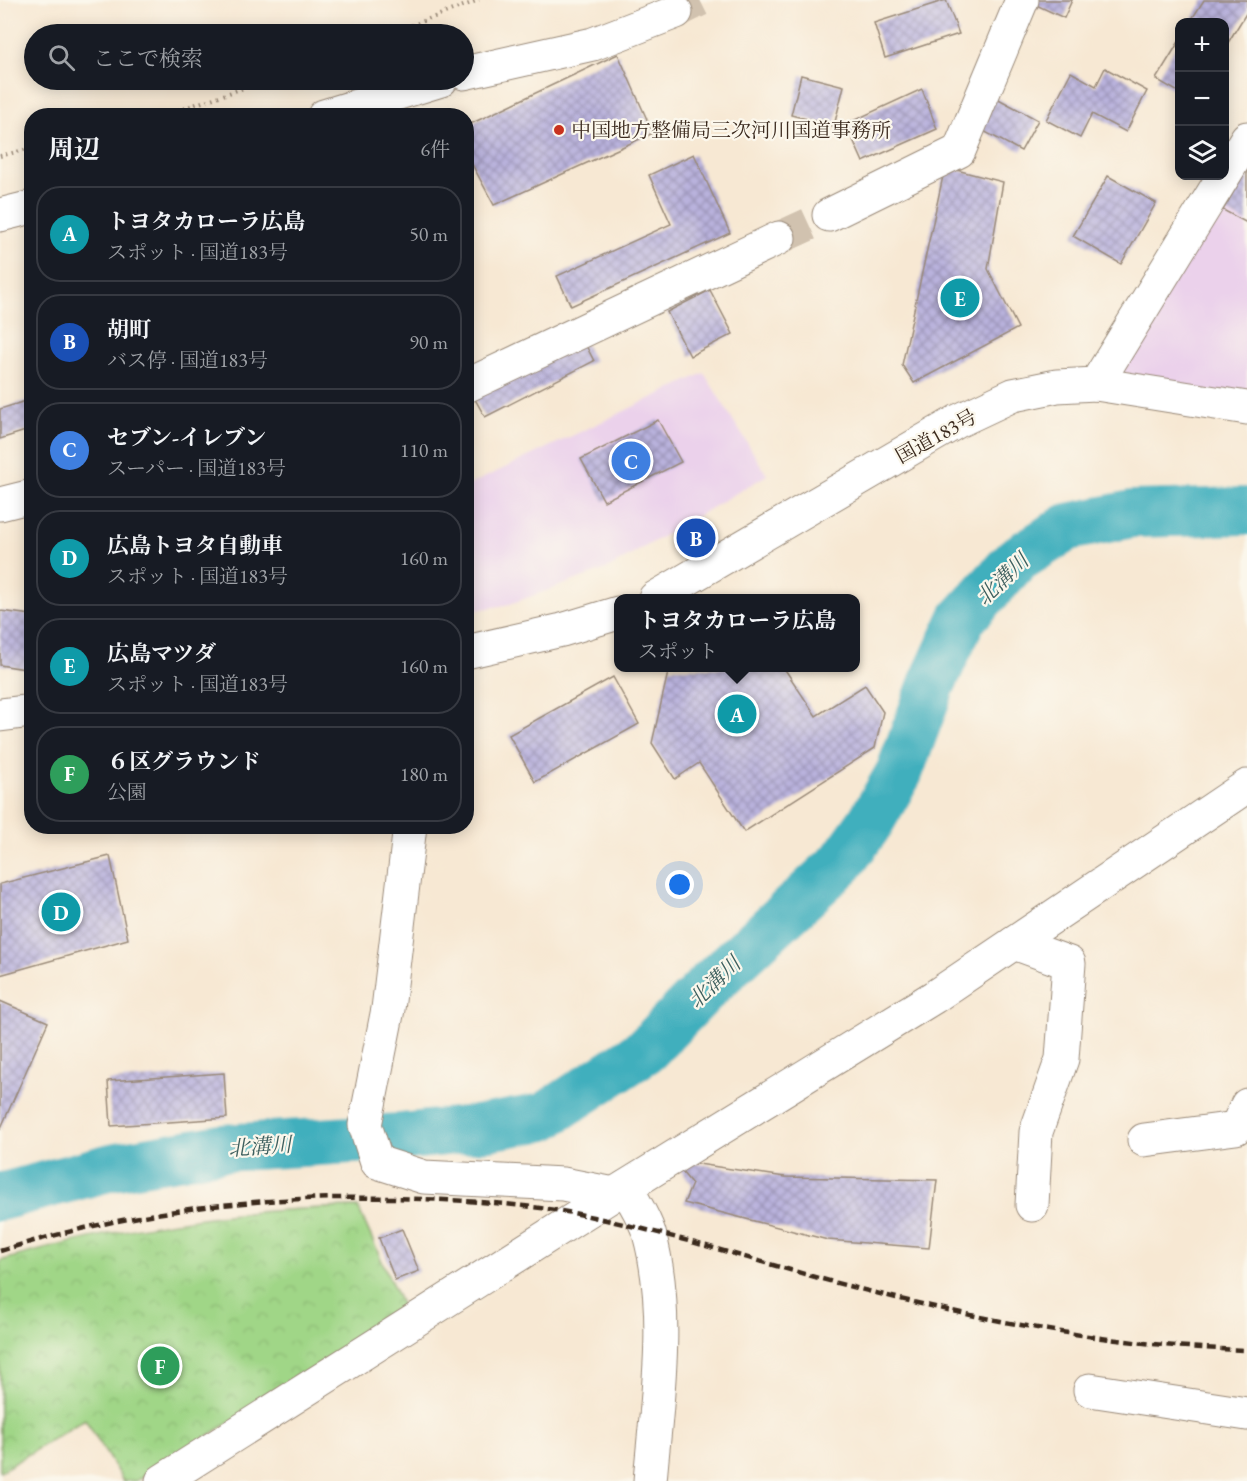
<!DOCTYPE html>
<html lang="ja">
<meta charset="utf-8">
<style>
body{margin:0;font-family:"EB Garamond","Noto Serif JP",serif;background:#242831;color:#f1f3f6}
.controls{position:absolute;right:18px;top:18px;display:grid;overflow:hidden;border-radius:12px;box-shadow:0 3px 15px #0003}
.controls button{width:54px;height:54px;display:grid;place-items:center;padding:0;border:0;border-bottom:2px solid #363941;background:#171b24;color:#f1f3f6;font:30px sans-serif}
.you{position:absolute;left:680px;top:885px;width:21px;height:21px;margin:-15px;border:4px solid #fff;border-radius:50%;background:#1a73e8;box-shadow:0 0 0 9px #1a73e833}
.badge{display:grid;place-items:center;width:39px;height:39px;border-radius:50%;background:#c8321e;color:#fff;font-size:20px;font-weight:700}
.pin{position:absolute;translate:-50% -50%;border:3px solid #fff;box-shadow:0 2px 6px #0006}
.popup{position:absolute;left:614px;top:594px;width:246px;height:78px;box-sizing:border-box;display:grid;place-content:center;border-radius:12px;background:#171b24;filter:drop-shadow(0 2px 4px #0005);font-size:20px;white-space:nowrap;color:#9ea1a6}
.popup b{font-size:22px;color:#f1f3f6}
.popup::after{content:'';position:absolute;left:50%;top:100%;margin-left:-12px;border:12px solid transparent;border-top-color:#171b24}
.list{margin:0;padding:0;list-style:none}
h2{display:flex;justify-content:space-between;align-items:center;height:78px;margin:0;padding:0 24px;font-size:26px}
h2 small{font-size:20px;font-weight:400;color:#9ea1a6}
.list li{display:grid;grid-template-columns:39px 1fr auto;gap:18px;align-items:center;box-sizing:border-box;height:96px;margin:0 12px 12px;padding:0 12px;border:2px solid #363941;border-radius:24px}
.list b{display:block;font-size:22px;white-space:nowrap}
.list p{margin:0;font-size:20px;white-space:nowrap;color:#9ea1a6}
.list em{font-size:20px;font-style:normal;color:#9ea1a6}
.icon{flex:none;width:33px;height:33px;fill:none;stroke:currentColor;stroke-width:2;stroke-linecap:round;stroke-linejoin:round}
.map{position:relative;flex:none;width:1247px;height:1481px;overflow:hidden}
.search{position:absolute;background:#171b24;box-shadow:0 3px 15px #0003;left:24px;top:24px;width:450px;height:66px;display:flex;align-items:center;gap:15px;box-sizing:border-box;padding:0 21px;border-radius:33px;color:#9ea1a6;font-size:22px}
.panel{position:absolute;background:#171b24;box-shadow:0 3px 15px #0003;left:24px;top:108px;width:450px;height:726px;border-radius:24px}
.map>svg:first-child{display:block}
</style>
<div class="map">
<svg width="1247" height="1481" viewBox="0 0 1247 1481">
<defs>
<pattern id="park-crowns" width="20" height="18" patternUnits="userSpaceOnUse" patternTransform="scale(1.5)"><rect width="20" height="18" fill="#a0d687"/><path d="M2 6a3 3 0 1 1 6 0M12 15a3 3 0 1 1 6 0" fill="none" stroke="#8bb874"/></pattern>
<pattern id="building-cross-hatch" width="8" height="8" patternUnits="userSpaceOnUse" patternTransform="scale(1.5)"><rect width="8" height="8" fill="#b9b2dd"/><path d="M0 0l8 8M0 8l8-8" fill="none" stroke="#9891b3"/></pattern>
</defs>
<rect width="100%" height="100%" fill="#fbf7ec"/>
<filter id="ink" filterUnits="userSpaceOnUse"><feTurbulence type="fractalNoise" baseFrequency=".0167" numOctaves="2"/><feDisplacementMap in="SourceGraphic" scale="12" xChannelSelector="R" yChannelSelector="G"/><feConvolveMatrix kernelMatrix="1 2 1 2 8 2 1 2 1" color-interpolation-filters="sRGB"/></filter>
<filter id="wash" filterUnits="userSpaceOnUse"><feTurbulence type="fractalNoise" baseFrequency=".008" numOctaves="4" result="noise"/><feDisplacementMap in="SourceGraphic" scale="24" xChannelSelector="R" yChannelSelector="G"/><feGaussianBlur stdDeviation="1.35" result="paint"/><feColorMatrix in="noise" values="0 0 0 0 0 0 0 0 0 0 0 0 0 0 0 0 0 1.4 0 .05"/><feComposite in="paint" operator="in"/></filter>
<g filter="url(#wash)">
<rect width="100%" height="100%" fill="#f7e8d3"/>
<g fill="#ebd1eb">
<path d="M1247,142v248l-15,26 -118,-47z"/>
<path d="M704,373l63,102 -158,93 -99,36 -43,8v-126z"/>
</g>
<path fill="url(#park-crowns)" stroke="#6e8052" stroke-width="1.5" d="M358,1207l47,106 -269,168h-13l-38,-62 -85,53v-211c121,-35 231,-52 358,-54z"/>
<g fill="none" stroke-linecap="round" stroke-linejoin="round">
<path stroke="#41afbd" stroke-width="48" d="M0,1197l112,-30 110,-19 178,-11 82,-9 62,-11 102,-67 65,-67 131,-121 28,-39 29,-50 33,-89 30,-65 54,-59 52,-33 64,-13 115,-3"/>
</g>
<g id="blocks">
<g fill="url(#building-cross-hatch)">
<path d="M946,0l13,34 -74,24 -11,-35z"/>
<path d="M1036,0h36l-8,18 -30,-14z"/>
<path d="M1204,0h43v12l-23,37v-27h-34z"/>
<path d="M1180,40v53l-24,-14z"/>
<path d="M618,54l35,79 -159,72 -28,-52v-27z"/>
<path d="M1105,68l42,23 -21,41 -34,-18 -12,24 -34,-18 25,-48 25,14z"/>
<path d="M801,75l43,11 -10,40 -43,-11z"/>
<path d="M922,89l15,40 -74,33 -17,-38z"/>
<path d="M991,95l47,25 -17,31 -47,-25z"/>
<path d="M694,154l36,79 -159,73 -14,-30 114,-52 -22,-49z"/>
<path d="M945,167l58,15 -15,87 30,59 -104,55 -12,-18z"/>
<path d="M1247,169v54l-24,-13z"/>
<path d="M1108,176l48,27 -35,61 -48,-28z"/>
<path d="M710,290l23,44 -43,22 -23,-44z"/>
<path d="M581,336l13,25 -109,56 -14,-25z"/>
<path d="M32,399v30l-32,10v-30z"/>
<path d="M658,420l23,42 -77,39 -23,-42z"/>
<path d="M0,611l32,4v55l-32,-5z"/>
<path d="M669,668h115l32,48 49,-31 18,27 -8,36 -131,84 -45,-69 -24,16 -23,-36z"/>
<path d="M613,677l26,47 -104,58 -26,-47z"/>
<path d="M110,856l18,83 -128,36v-91z"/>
<path d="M0,1001l48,21 -48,108z"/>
<path d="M224,1073l3,45 -116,8 -3,-45z"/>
<path d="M672,1160l113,17 152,3 -8,68 -101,-8 -144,-37 8,-19z"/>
<path d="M402,1229l17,42 -24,9 -16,-42z"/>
</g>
</g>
</g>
<g filter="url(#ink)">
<use href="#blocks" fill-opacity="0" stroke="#998978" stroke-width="1.5"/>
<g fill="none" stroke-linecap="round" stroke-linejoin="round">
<g stroke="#d1c2af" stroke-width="33" stroke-dasharray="33 16" stroke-linecap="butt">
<path d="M676,12l24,-12"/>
<path d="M779,238l50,-23"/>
</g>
<g stroke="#998978" stroke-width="35">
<g id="minor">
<path d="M464,73l129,-29 83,-32"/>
<path d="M324,116l117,-36"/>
<path d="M0,215l32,-8"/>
<path d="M829,215l130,-64 63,-151"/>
<path d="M1096,384l151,-246"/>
<path d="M466,386l313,-148"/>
<path d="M0,504l32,-8"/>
<path d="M410,826l-22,183 -23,116 12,37 47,15 139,7 51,10"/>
<path d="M1014,943l55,20 -7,96 -26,73 -4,73"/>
<path d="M1144,1140l92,-12 11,-23"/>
<path d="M626,1187c7,14 18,30 23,46 22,80 8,166 1,248"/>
<path d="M1090,1390l157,24"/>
<path d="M162,1481l452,-287 320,-197 313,-211"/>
</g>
</g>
<g stroke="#998978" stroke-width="35">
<g id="highway">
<path d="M655,598l303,-177 55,-26 44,-9 39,-2 151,24"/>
<path d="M466,652l96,-22 56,-17"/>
<path d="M0,715l32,-4"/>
</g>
</g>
<g stroke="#998978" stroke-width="4" stroke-dasharray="1.5 4.5" stroke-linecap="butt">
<path d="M389,34l90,-34"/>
<path d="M161,116l106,-36"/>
<path d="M0,156l32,-8"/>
</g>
<use href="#minor" stroke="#fff" stroke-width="33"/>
<use href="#highway" stroke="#fff" stroke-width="33"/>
<path stroke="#3b2a1e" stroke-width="4.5" stroke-dasharray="9 4.5" stroke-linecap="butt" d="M0,1251c137,-43 279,-58 422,-52 56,2 115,6 171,18 81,18 160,43 240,65 138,36 270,64 414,68"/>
</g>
</g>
<circle fill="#c8321e" stroke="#fbf7ec" stroke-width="2" cx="559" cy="130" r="6"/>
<g text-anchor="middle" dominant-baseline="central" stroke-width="4.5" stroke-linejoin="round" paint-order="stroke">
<g font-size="20" fill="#3b2a1e" stroke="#fbf7ec" text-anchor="start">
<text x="571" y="130">中国地方整備局三次河川国道事務所</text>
</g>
<g font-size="20" fill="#3b2a1e" stroke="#fbf7ec">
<text transform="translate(936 436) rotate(-29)">国道183号</text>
</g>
<g font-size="21" font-style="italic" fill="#3d5f5e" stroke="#fbf7ec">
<text transform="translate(1002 579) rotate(-44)">北溝川</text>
<text transform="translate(714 982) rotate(-44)">北溝川</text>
<text transform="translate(260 1146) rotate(-4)">北溝川</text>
</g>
</g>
</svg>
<div class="controls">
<button>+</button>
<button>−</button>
<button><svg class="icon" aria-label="layers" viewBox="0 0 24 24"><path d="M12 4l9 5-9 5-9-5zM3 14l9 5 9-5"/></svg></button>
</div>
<div class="you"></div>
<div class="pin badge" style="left:737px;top:714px;background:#0f9aa8">A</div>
<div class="popup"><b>トヨタカローラ広島</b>スポット</div>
<div class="pin badge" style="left:696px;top:538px;background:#1a4fb4">B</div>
<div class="pin badge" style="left:631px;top:461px;background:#3f7fe0">C</div>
<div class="pin badge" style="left:61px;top:912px;background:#0f9aa8">D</div>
<div class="pin badge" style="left:960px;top:298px;background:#0f9aa8">E</div>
<div class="pin badge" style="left:160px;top:1366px;background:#2e9e5b">F</div>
<div class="search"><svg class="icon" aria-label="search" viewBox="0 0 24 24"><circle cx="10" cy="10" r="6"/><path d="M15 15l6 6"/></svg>ここで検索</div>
<section class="panel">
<h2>周辺<small>6件</small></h2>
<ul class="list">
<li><span class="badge" style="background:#0f9aa8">A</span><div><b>トヨタカローラ広島</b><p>スポット · 国道183号</p></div><em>50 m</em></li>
<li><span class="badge" style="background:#1a4fb4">B</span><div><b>胡町</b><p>バス停 · 国道183号</p></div><em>90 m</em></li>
<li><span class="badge" style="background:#3f7fe0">C</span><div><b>セブン-イレブン</b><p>スーパー · 国道183号</p></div><em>110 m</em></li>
<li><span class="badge" style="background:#0f9aa8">D</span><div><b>広島トヨタ自動車</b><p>スポット · 国道183号</p></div><em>160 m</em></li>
<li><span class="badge" style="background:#0f9aa8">E</span><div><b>広島マツダ</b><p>スポット · 国道183号</p></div><em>160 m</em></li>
<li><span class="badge" style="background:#2e9e5b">F</span><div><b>６区グラウンド</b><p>公園</p></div><em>180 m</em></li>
</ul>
</section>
</div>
